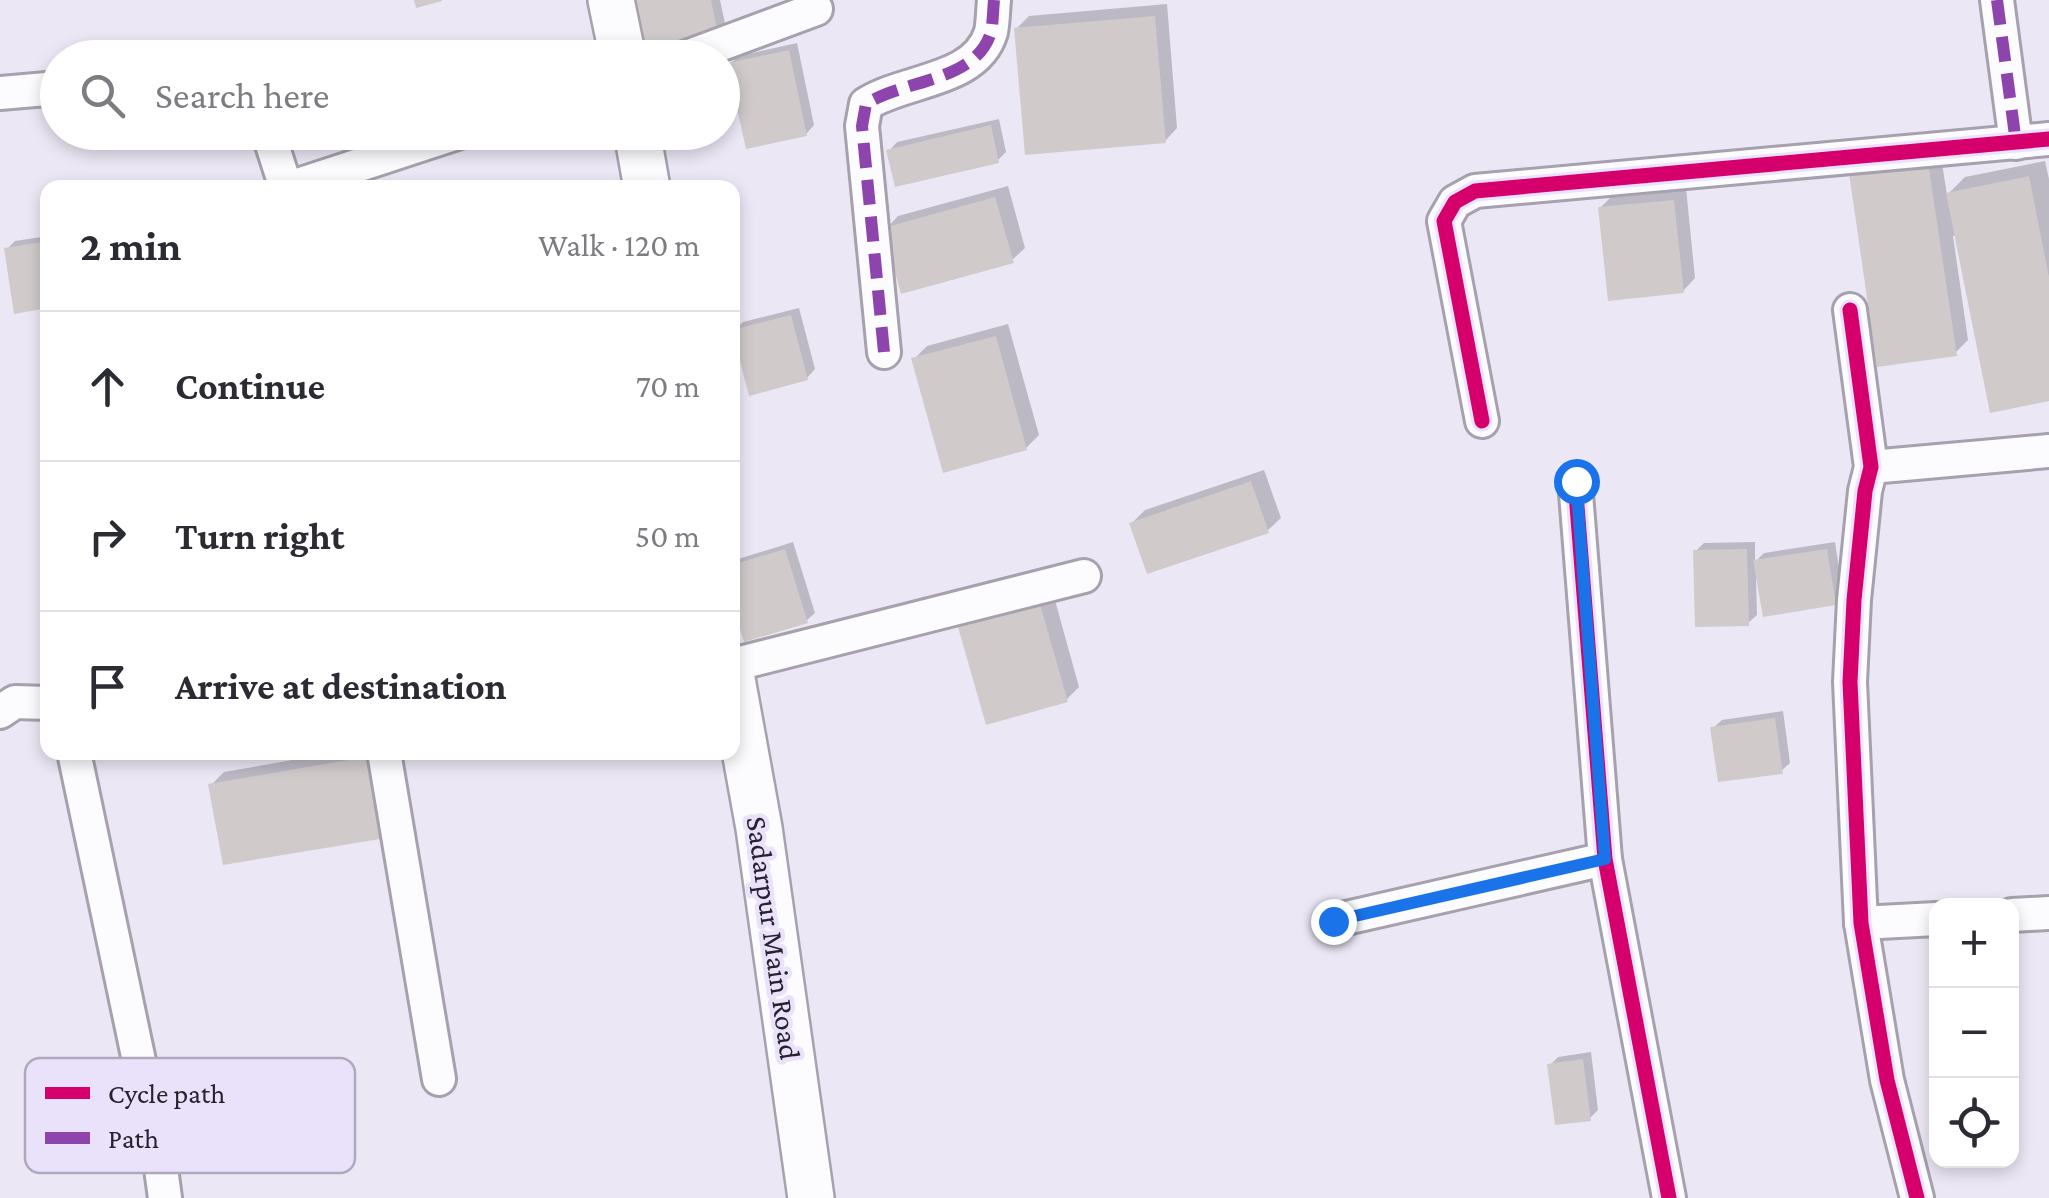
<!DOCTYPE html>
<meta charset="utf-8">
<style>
body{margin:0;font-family:"Crimson Pro",serif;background:#f7f7f7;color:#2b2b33}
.controls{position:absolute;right:30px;bottom:30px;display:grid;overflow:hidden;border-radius:20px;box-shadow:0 5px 15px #0003}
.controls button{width:90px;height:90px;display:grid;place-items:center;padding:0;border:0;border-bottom:2px solid #e1e1e2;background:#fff;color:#2b2b33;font:50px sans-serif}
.stop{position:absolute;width:30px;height:30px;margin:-22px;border:8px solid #1a73e8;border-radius:50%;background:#fff}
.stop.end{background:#1a73e8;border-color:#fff;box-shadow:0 2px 10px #0008}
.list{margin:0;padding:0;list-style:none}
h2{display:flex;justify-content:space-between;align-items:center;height:130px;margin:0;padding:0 40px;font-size:42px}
h2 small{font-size:32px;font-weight:400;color:#7c7c81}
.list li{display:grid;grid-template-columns:65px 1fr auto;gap:30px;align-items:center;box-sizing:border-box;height:150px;padding:0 40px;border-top:2px solid #e1e1e2}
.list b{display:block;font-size:38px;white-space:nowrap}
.list em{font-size:32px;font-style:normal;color:#7c7c81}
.icon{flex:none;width:55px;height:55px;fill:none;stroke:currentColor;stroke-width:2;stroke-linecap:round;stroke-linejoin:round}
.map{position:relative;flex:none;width:2049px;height:1198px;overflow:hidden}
.search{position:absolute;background:#fff;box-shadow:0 5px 15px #0003;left:40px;top:40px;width:700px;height:110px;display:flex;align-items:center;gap:25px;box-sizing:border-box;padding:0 35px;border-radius:55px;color:#7c7c81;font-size:38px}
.panel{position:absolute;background:#fff;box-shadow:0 5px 15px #0003;left:40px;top:180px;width:700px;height:580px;border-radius:20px}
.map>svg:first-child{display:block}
</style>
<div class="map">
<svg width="2049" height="1198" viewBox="0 0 2049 1198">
<rect width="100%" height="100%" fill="#ece7f5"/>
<g fill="#0003">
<path d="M633,0h87l6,28 -85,24z"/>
<path d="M1167,4l10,124 -12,13 -149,-112 13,-13z"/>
<path d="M797,43l17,82 -8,9 -76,-70 8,-8z"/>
<path d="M386,44l2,14h-87z"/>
<path d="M999,119l7,33 -8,8 -109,-9 8,-9z"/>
<path d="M1939,144l8,51 18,-18 80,-16 4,18v220l-92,-164 -4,1 15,104 -13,13 -92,-199z"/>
<path d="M1008,186l17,62 -13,12 -126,-31 12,-13z"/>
<path d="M1686,188l9,90 -12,13 -83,-83 13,-13z"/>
<path d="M48,236v70l-41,-57 8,-8z"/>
<path d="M799,308l16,61 -8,9 -73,-47 9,-9z"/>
<path d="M1008,324l31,111 -13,13 -112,-89 13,-13z"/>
<path d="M1264,470l17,48 -13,12 -136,-7 13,-13z"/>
<path d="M793,542l22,71 -9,8 -74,-26v-34z"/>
<path d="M1755,542v20l9,-9 71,-11 8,52 -8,9 -79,-24 1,36 -9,8 -52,-72 8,-8z"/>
<path d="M1053,593l26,94 -13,13 -105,-72 12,-13z"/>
<path d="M1783,711l7,52 -9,8 -68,-43 9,-8z"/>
<path d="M338,752h47l-160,111 -14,-78 13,-13z"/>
<path d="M1591,1052l7,58 -8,8 -40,-53 8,-8z"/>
</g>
<g fill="#d0cacb">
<path d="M414,0h28v1l-26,7z"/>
<path d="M636,0h75l8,38 -80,17 -11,-53z"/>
<path d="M1155,16l11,127 -141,12 -11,-127z"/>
<path d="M789,50l18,86 -61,13 -19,-86z"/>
<path d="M378,51l1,7h-28v-3z"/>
<path d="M991,125l8,38 -104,24 -9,-37z"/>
<path d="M1927,155l30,201 -80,11 -29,-201z"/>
<path d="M2029,176l20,101v124l-59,12 -44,-220z"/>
<path d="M995,197l19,66 -113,31 -18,-66z"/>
<path d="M1674,200l10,93 -76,8 -10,-94z"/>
<path d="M48,241v67l-34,6 -10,-66z"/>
<path d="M791,315l17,65 -59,16 -17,-66z"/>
<path d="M996,336l31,114 -84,23 -32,-115z"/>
<path d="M1251,481l18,52 -122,41 -18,-51z"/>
<path d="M785,549l23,74 -64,19 -12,-39v-38z"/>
<path d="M1747,549l2,77 -54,1 -2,-77z"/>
<path d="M1827,549l9,56 -73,12 -10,-57z"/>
<path d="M1040,604l28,98 -82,23 -28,-98z"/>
<path d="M1775,718l8,56 -65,8 -8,-55z"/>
<path d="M372,756l14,82 -163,27 -15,-81z"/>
<path d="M1583,1059l8,62 -36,4 -8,-61z"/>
</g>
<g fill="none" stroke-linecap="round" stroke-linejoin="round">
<g stroke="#a6a1ad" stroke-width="38">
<g id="street">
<path d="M1997,0l19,143"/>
<path d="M684,58l132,-49"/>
<path d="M0,93l58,-5"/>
<path d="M268,132l18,56"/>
<path d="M289,188l171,-56"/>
<path d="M1850,310l21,157 -6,24 -11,109 -4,82 11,241 26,157 30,118"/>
<path d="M884,352l-22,-226 4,-22c39,-25 110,-22 125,-72 2,-10 2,-22 3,-32"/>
<path d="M1482,421l-38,-200 11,-19 20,-11 574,-52"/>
<path d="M1871,467l178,-16"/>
<path d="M1575,481l30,378 64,339"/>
<path d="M732,665l352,-89"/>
<path d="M0,712l15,-10 33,1"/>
<path d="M74,752l86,409 5,37"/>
<path d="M384,752l55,327"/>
<path d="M2012,915l37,-2"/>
<path d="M1333,921l272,-62"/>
<path d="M1861,923l75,-4"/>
</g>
</g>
<g stroke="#a6a1ad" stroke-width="50">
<g id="secondary">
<path d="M611,0l12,58"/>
<path d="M637,132l10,56"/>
<path d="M732,679l27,149 52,370"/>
</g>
</g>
<use href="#street" stroke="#fcfbfe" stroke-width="32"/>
<use href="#secondary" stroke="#fcfbfe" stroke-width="45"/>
<g stroke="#8e44ad" stroke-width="12" stroke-dasharray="25 12" stroke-linecap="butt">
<path d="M1997,0l19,143"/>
<path d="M884,352l-22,-226 4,-22c39,-25 110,-22 125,-72 2,-10 2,-22 3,-32"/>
</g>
<g stroke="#eae1fb" stroke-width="21">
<g id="cycleway">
<path d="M1850,310l21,157 -6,24 -11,109 -4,82 11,241 26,157 30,118"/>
<path d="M1482,421l-38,-200 11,-19 20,-11 574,-52"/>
<path d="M1575,481l30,378 64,339"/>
</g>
</g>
<use href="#cycleway" stroke="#d6006c" stroke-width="15"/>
</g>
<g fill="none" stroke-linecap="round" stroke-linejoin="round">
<path stroke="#1a73e8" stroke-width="12" d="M1333,921l272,-62 -29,-378"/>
</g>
<g text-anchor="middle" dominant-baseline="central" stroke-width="9" stroke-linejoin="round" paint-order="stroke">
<g font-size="30" fill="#26222e" stroke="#eae1fb">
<text transform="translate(774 938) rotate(82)">Sadarpur Main Road</text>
</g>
</g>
<rect x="25" y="1058" width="330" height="115" rx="15" fill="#eae1fb" stroke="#afa8be" stroke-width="2.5"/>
<rect x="45" y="1087" width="45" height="12" fill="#d6006c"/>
<rect x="45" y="1132" width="45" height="12" fill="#8e44ad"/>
<g font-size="28" fill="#26222e">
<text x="108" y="1103">Cycle path</text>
<text x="108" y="1148">Path</text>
</g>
</svg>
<div class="controls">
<button>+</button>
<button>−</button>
<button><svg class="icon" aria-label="locate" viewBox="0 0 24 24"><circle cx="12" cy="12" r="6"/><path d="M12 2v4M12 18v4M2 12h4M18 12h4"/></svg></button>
</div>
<div class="stop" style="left:1576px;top:481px"></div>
<div class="stop end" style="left:1333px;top:921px"></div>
<div class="search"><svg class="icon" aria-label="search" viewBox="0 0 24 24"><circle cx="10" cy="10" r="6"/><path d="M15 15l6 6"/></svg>Search here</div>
<section class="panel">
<h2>2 min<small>Walk · 120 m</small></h2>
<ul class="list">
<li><svg class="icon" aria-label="ahead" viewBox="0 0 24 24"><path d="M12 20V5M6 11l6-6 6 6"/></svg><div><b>Continue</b></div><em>70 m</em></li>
<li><svg class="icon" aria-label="right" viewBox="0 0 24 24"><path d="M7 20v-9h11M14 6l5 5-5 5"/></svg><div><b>Turn right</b></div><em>50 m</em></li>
<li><svg class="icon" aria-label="arrive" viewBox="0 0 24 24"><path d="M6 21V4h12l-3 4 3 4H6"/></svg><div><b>Arrive at destination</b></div></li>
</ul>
</section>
</div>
